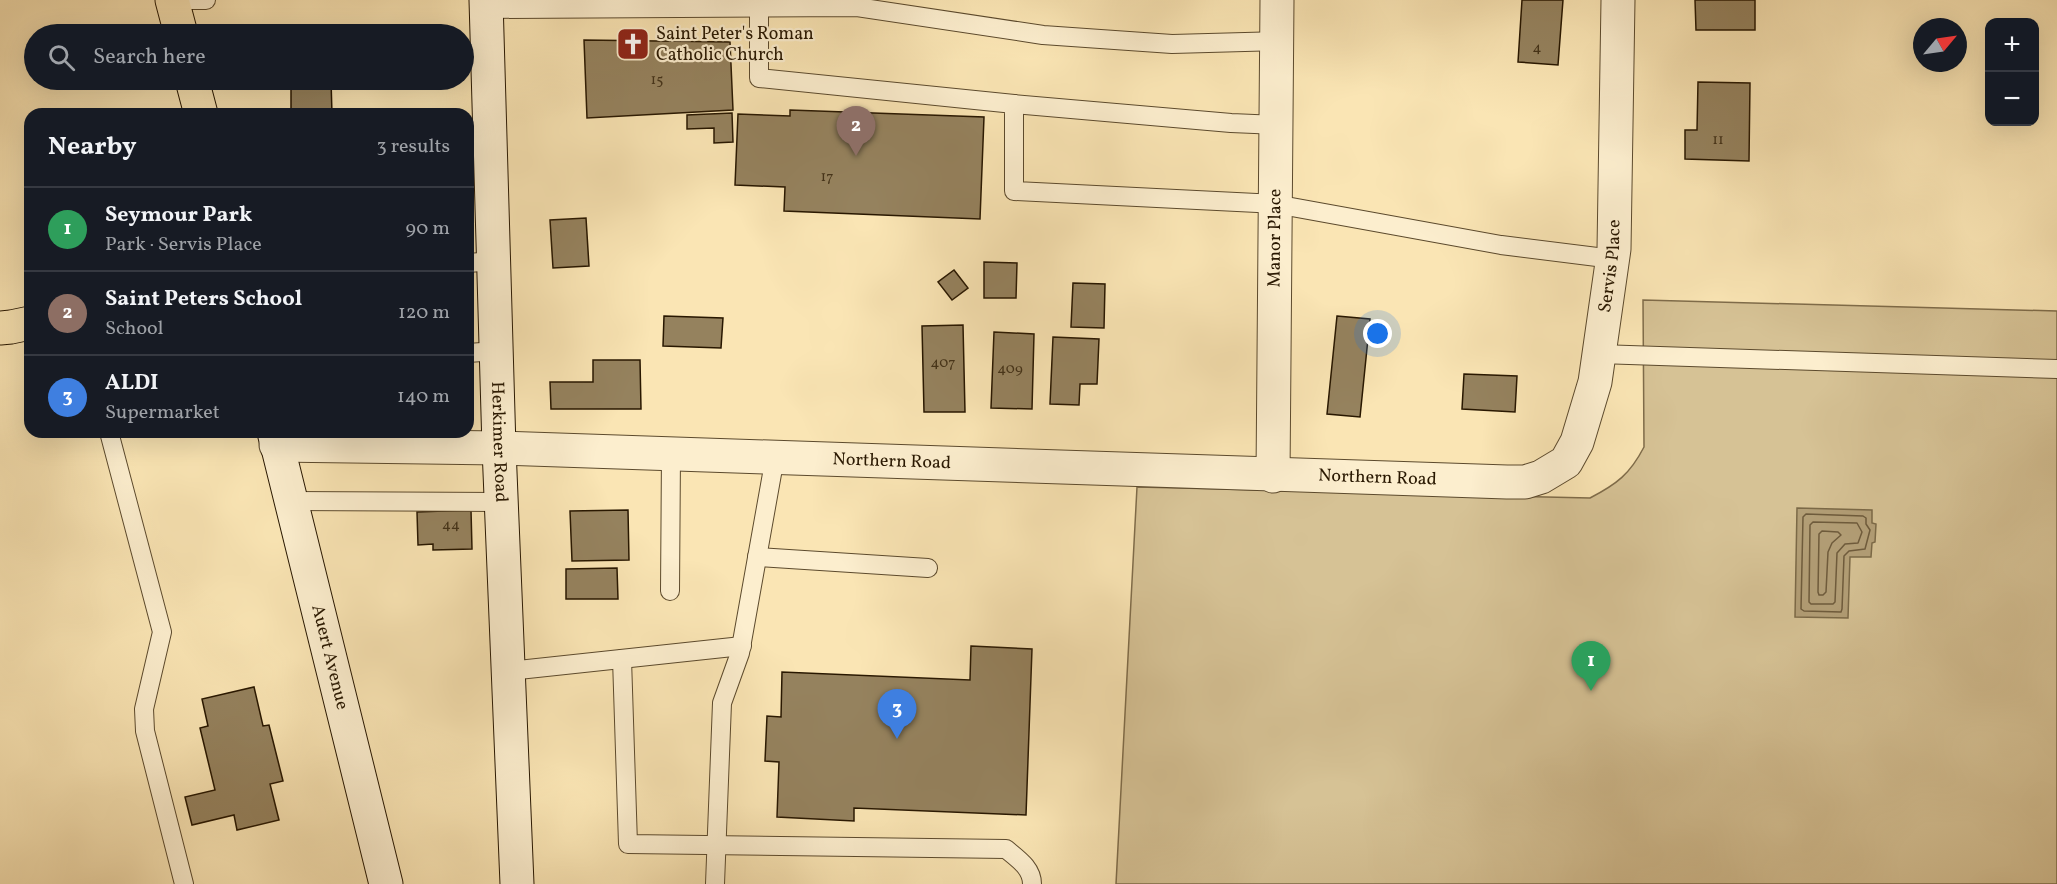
<!DOCTYPE html>
<meta charset="utf-8">
<style>
body{margin:0;font-family:Vollkorn,serif;background:#20242c;color:#f1f3f6}
.controls{position:absolute;right:18px;top:18px;display:grid;overflow:hidden;border-radius:12px;box-shadow:0 6px 24px #0002}
.controls button{width:54px;height:54px;display:grid;place-items:center;padding:0;border:0;border-bottom:2px solid #363941;background:#171b24;color:#f1f3f6;font:30px sans-serif}
.compass{position:absolute;left:1913px;top:18px;width:54px;height:54px;border-radius:50%;background:#171b24;box-shadow:0 6px 24px #0002;rotate:61deg}
.you{position:absolute;left:1378px;top:334px;width:21px;height:21px;margin:-15px;border:4px solid #fff;border-radius:50%;background:#1a73e8;box-shadow:0 0 0 9px #1a73e833}
.badge{display:grid;place-items:center;width:39px;height:39px;border-radius:50%;background:#c59692;color:#fff;font-size:20px;font-weight:700}
.pin{position:absolute;translate:-50% -50px;filter:drop-shadow(0 2px 3px #0008)}
.pin::after{content:'';position:absolute;top:32px;width:21px;height:18px;background:inherit;clip-path:polygon(0 0,100% 0,50% 100%)}
.list{margin:0;padding:0;list-style:none}
h2{display:flex;justify-content:space-between;align-items:center;height:78px;margin:0;padding:0 24px;font-size:26px}
h2 small{font-size:20px;font-weight:400;color:#9ea1a6}
.list li{display:grid;grid-template-columns:39px 1fr auto;gap:18px;align-items:center;box-sizing:border-box;height:84px;padding:0 24px;border-top:2px solid #363941}
.list b{display:block;font-size:22px;white-space:nowrap}
.list p{margin:0;font-size:20px;white-space:nowrap;color:#9ea1a6}
.list em{font-size:20px;font-style:normal;color:#9ea1a6}
.icon{flex:none;width:33px;height:33px;fill:none;stroke:currentColor;stroke-width:2;stroke-linecap:round;stroke-linejoin:round}
.map{position:relative;flex:none;width:2057px;height:884px;overflow:hidden}
.search{position:absolute;background:#171b24;box-shadow:0 6px 24px #0002;left:24px;top:24px;width:450px;height:66px;display:flex;align-items:center;gap:15px;box-sizing:border-box;padding:0 21px;border-radius:33px;color:#9ea1a6;font-size:22px}
.panel{position:absolute;background:#171b24;box-shadow:0 6px 24px #0002;left:24px;top:108px;width:450px;height:330px;border-radius:18px}
.map>svg:first-child{display:block}
</style>
<div class="map">
<svg width="2057" height="884" viewBox="0 0 2057 884">
<rect width="100%" height="100%" fill="#fae5b4"/>
<filter id="stains"><feTurbulence type="fractalNoise" baseFrequency=".00333" numOctaves="4"/><feColorMatrix values="0 0 0 0 .2 0 0 0 0 .09 0 0 0 0 .02 0 0 0 .5 -.17"/></filter>
<radialGradient id="worn" r=".72"><stop offset=".6" stop-color="#630" stop-opacity="0"/><stop offset="1" stop-color="#630" stop-opacity=".3"/></radialGradient>
<path fill="#d6c295" stroke="#7f6c4a" stroke-width="1.5" d="M1643,300l414,11v573h-941l21,-397 453,11c27,-14 40,-24 54,-51z"/>
<path fill="#b39f77" stroke="#7b6947" stroke-width="1.5" d="M1797,508l75,2v13l4,1 -1,18 -3,1 -1,14h-21l-2,61 -53,-1z"/>
<g fill="none" stroke-linecap="round" stroke-linejoin="round">
<g stroke="#6e5b3c" stroke-width="1.5">
<path d="M1806,514l57,2 3,2v6l4,6 -5,19 -16,2 -5,5 -2,53 -1,3 -37,-1 -3,-2 2,-92z"/>
<path d="M1813,522l44,1 5,9 -4,11 -13,1 -8,9 -2,49 -2,2h-22l-2,-2 1,-77z"/>
<path d="M1822,531l16,1 3,3 -9,8 -4,9 -2,40 -3,3h-4l-1,-3 1,-58z"/>
</g>
</g>
<g fill="#95825e" stroke="#281700" stroke-width="1.5">
<path d="M1522,0h41l-5,65 -40,-3z"/>
<path d="M1695,0h60v30h-59z"/>
<path d="M584,40l146,2 3,68 -146,8z"/>
<path d="M291,80h40l1,34h-41z"/>
<path d="M1698,82l52,1 -1,78 -64,-2v-29h12z"/>
<path d="M790,110l194,7 -4,102 -196,-8 1,-24 -50,-2 3,-71 52,2z"/>
<path d="M732,113l1,29 -19,1v-15l-27,1v-14z"/>
<path d="M586,218l3,48 -36,2 -3,-48z"/>
<path d="M984,262l33,1 -1,35h-32z"/>
<path d="M954,270l14,18 -16,12 -14,-18z"/>
<path d="M1073,283l32,1 -1,44 -33,-1z"/>
<path d="M664,316l59,2 -2,30 -58,-2z"/>
<path d="M1337,316l33,3 -10,98 -33,-3z"/>
<path d="M963,325l2,87h-41l-2,-86z"/>
<path d="M994,332l40,2 -2,75 -41,-1z"/>
<path d="M1053,337l46,2 -2,45h-17l-1,21 -29,-1z"/>
<path d="M593,360h47l1,49h-90l-1,-27h43z"/>
<path d="M1464,374l53,2 -2,36 -53,-3z"/>
<path d="M471,510l1,39 -39,1v-6l-15,1 -1,-33z"/>
<path d="M628,510l1,50 -57,1 -2,-50z"/>
<path d="M617,568l1,31h-52v-30z"/>
<path d="M971,646l61,3 -6,166 -172,-7v13l-77,-4 2,-55 -14,-1 2,-45 14,1 1,-45 188,8z"/>
<path d="M254,687l9,39 6,-1 14,56 -13,3 9,36 -42,10 -3,-15 -42,10 -7,-28 30,-7 -15,-62 8,-2 -6,-27z"/>
</g>
<g fill="none" stroke-linecap="round" stroke-linejoin="round">
<g stroke="#5c4a2d" stroke-width="20">
<g id="service">
<path d="M172,0h34"/>
<path d="M759,8v70l255,26v87l261,13 226,41 112,14"/>
<path d="M486,9l371,-2 186,28 129,9 105,-3"/>
<path d="M1014,104l217,19 45,2"/>
<path d="M468,263l26,-2"/>
<path d="M468,353l28,-2"/>
<path d="M1599,354l458,15"/>
<path d="M109,432l53,200 -18,77 1,22 39,153"/>
<path d="M290,501l211,1"/>
<path d="M757,557l171,11"/>
<path d="M670,591l1,-137"/>
<path d="M622,659l6,185 378,5c12,10 26,19 26,35"/>
<path d="M509,671l233,-25"/>
<path d="M715,884l7,-181 18,-50 35,-196"/>
</g>
</g>
<g stroke="#5c4a2d" stroke-width="35">
<g id="minor">
<path id="s1" d="M276,445l223,3 1008,34h18l16,-5 25,-15 11,-20 18,-60 19,-133 4,-249"/>
<path id="s2" d="M1273,476l4,-476"/>
</g>
</g>
<g stroke="#281700" stroke-width="35">
<g id="secondary">
<path id="s3" d="M486,0l13,448 18,436"/>
<path id="s4" d="M274,432l112,452"/>
</g>
</g>
<g stroke="#281700" stroke-width="35">
<g id="trunk">
<path d="M172,0l9,34"/>
<path d="M192,80l9,34"/>
</g>
</g>
<g stroke="#281700" stroke-width="35">
<path id="motorway" d="M0,328l11,-1 19,-4"/>
</g>
<use href="#service" stroke="#fceece" stroke-width="18"/>
<use href="#minor" stroke="#fceece" stroke-width="33"/>
<use href="#secondary" stroke="#fceece" stroke-width="33"/>
<use href="#trunk" stroke="#fae5b4" stroke-width="33"/>
<use href="#motorway" stroke="#fae5b4" stroke-width="33"/>
</g>
<defs>
<g id="church-square" transform="scale(1.725)"><rect x="-9" y="-9" width="18" height="18" rx="4" fill="#8f2418" stroke="#fceece"/><path d="M-1.2-6h2.4v3.5h3.3v2.4h-3.3V6h-2.4V-.1h-3.3v-2.4h3.3Z" fill="#fff"/></g>
</defs>
<g fill-rule="evenodd">
<use href="#church-square" x="633" y="44"/>
</g>
<g text-anchor="middle" dominant-baseline="central" stroke-width="4.5" stroke-linejoin="round" paint-order="stroke">
<g font-size="15" fill="#433218">
<text x="1537" y="48">4</text>
<text x="657" y="80">15</text>
<text x="1718" y="140">11</text>
<text x="827" y="177">17</text>
<text x="943" y="363">407</text>
<text x="1010" y="369">409</text>
<text x="451" y="525">44</text>
</g>
<g font-size="18" fill="#281700" stroke="#fceece" text-anchor="start">
<text x="656" y="34">Saint Peter's Roman<tspan x="656" dy="21">Catholic Church</tspan></text>
</g>
<g font-size="18" fill="#281700" stroke="#fceece">
<text stroke="none"><textPath href="#s2" startOffset="238">Manor Place</textPath></text>
<text stroke="none"><textPath href="#s1" startOffset="1498">Servis Place</textPath></text>
<text stroke="none"><textPath href="#s3" startOffset="442">Herkimer Road</textPath></text>
<text stroke="none"><textPath href="#s1" startOffset="616">Northern Road</textPath></text>
<text stroke="none"><textPath href="#s1" startOffset="1102">Northern Road</textPath></text>
<text stroke="none"><textPath href="#s4" startOffset="232">Auert Avenue</textPath></text>
</g>
</g>
<rect width="100%" height="100%" filter="url(#stains)"/>
<rect width="100%" height="100%" fill="url(#worn)"/>
</svg>
<div class="controls">
<button>+</button>
<button>−</button>
</div>
<svg class="compass" viewBox="-18 -18 36 36"><path d="M0-13l5 13h-10z" fill="#e53935"/><path d="M0 13l5-13h-10z" fill="#9ea1a6"/></svg>
<div class="you"></div>
<div class="pin badge" style="left:1591px;top:691px;background:#2e9e5b">1</div>
<div class="pin badge" style="left:856px;top:156px;background:#8d6e63">2</div>
<div class="pin badge" style="left:897px;top:739px;background:#3f7fe0">3</div>
<div class="search"><svg class="icon" aria-label="search" viewBox="0 0 24 24"><circle cx="10" cy="10" r="6"/><path d="M15 15l6 6"/></svg>Search here</div>
<section class="panel">
<h2>Nearby<small>3 results</small></h2>
<ul class="list">
<li><span class="badge" style="background:#2e9e5b">1</span><div><b>Seymour Park</b><p>Park · Servis Place</p></div><em>90 m</em></li>
<li><span class="badge" style="background:#8d6e63">2</span><div><b>Saint Peters School</b><p>School</p></div><em>120 m</em></li>
<li><span class="badge" style="background:#3f7fe0">3</span><div><b>ALDI</b><p>Supermarket</p></div><em>140 m</em></li>
</ul>
</section>
</div>
